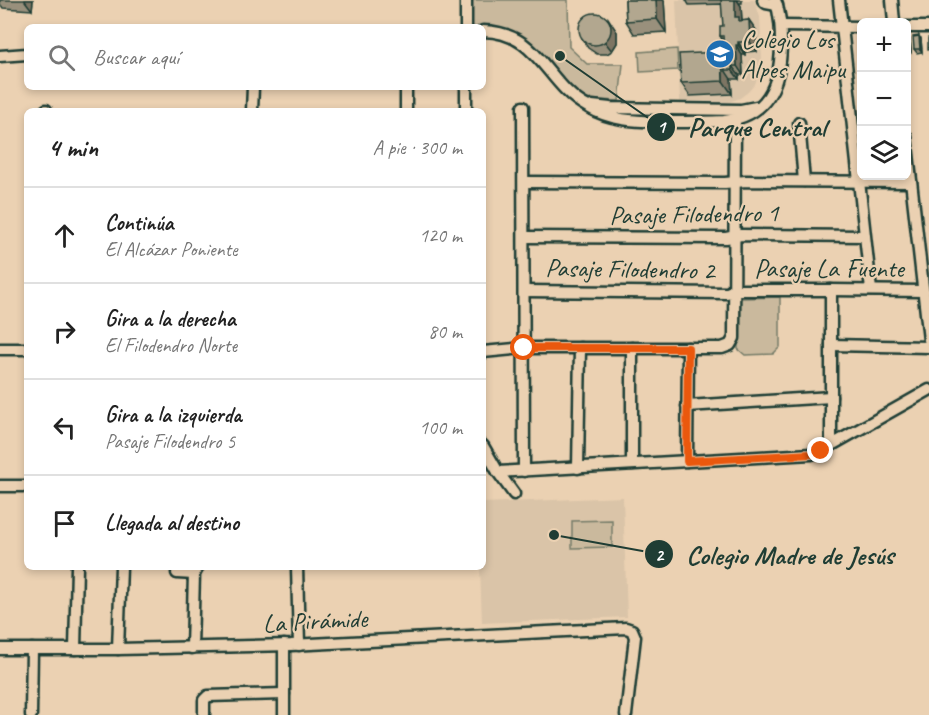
<!DOCTYPE html>
<html lang="es">
<meta charset="utf-8">
<style>
body{margin:0;font-family:Caveat,sans-serif;background:#f2f2f2;color:#222}
.controls{position:absolute;right:18px;top:18px;display:grid;overflow:hidden;border-radius:9px;box-shadow:0 3px 9px #0003}
.controls button{width:54px;height:54px;display:grid;place-items:center;padding:0;border:0;border-bottom:2px solid #e0e0e0;background:#fff;color:#222;font:30px sans-serif}
.stop{position:absolute;width:18px;height:18px;margin:-14px;border:4px solid #ea580c;border-radius:50%;background:#fff}
.stop.end{background:#ea580c;border-color:#fff;box-shadow:0 2px 6px #0008}
.list{margin:0;padding:0;list-style:none}
h2{display:flex;justify-content:space-between;align-items:center;height:78px;margin:0;padding:0 24px;font-size:26px}
h2 small{font-size:20px;font-weight:400;color:#767676}
.list li{display:grid;grid-template-columns:39px 1fr auto;gap:18px;align-items:center;box-sizing:border-box;height:96px;padding:0 24px;border-top:2px solid #e0e0e0}
.list b{display:block;font-size:22px;white-space:nowrap}
.list p{margin:0;font-size:20px;white-space:nowrap;color:#767676}
.list em{font-size:20px;font-style:normal;color:#767676}
.icon{flex:none;width:33px;height:33px;fill:none;stroke:currentColor;stroke-width:2;stroke-linecap:round;stroke-linejoin:round}
.map{position:relative;flex:none;width:929px;height:715px;overflow:hidden}
.search{position:absolute;background:#fff;box-shadow:0 3px 9px #0003;left:24px;top:24px;width:462px;height:66px;display:flex;align-items:center;gap:15px;box-sizing:border-box;padding:0 21px;border-radius:9px;color:#767676;font-size:22px}
.panel{position:absolute;background:#fff;box-shadow:0 3px 9px #0003;left:24px;top:108px;width:462px;height:462px;border-radius:9px}
.map>svg:first-child{display:block}
</style>
<div class="map">
<svg width="929" height="715" viewBox="0 0 929 715">
<rect width="100%" height="100%" fill="#ebd1b2"/>
<filter id="ink" filterUnits="userSpaceOnUse"><feTurbulence type="fractalNoise" baseFrequency=".0167" numOctaves="2"/><feDisplacementMap in="SourceGraphic" scale="12" xChannelSelector="R" yChannelSelector="G"/><feConvolveMatrix kernelMatrix="1 2 1 2 8 2 1 2 1" color-interpolation-filters="sRGB"/></filter>
<g filter="url(#ink)">
<g fill="#dac4a8">
<path d="M676,0h78l6,17 2,44 -4,15 -3,8 -7,8 -8,6 -16,6 -44,-2z"/>
<path d="M623,497l4,120 -145,6 -2,-56h3v-64z"/>
</g>
<g fill="#cab99d" stroke="#747b68" stroke-width="1.5">
<path d="M471,0h97l1,47 18,17h36l-4,37 -38,-2 -15,-15 -36,-43 -36,-12 -11,-2h-13z"/>
<path d="M677,49l1,21 -38,2 -1,-20z"/>
<path d="M780,297v50l-7,7 -28,1 -7,-6v-48l4,-3z"/>
<path d="M612,520v27l-40,1v-27z"/>
</g>
<g fill="none" stroke-linecap="round" stroke-linejoin="round">
<g stroke="#1f3d34" stroke-width="15">
<g id="minor">
<path d="M466,0v27"/>
<path d="M763,0l3,3 11,2"/>
<path d="M839,0l32,290"/>
<path d="M892,0l2,22"/>
<path d="M781,26l81,1"/>
<path d="M906,27h23"/>
<path d="M483,31c57,1 62,53 105,76 25,15 52,14 80,15 19,0 37,0 56,-1 43,-5 56,-35 57,-74 0,-16 0,-31 -6,-47"/>
<path d="M0,56l27,-2"/>
<path d="M592,106l18,2 60,1 71,1 15,-3"/>
<path d="M523,107l1,364"/>
<path d="M46,111v-1"/>
<path d="M252,111l1,-24"/>
<path d="M406,111v-21"/>
<path d="M466,111v-24"/>
<path d="M799,123l5,58"/>
<path d="M906,136l23,204"/>
<path d="M524,182l201,1 21,-2 165,1"/>
<path d="M524,237l202,1 15,-3 123,1"/>
<path d="M524,291l203,2 7,-3h97l93,1"/>
<path d="M831,345l98,2"/>
<path d="M0,349h27"/>
<path d="M483,352l41,-4h198l8,-3 4,-7 1,-218"/>
<path d="M687,406l144,-9"/>
<path d="M831,445v-155"/>
<path d="M483,446l15,26 16,22"/>
<path d="M687,461l1,-113"/>
<path d="M632,464v-116"/>
<path d="M578,468l2,-120"/>
<path d="M498,472l313,-18 10,-3 108,-61"/>
<path d="M0,486h27"/>
<path d="M297,567l2,78"/>
<path d="M177,573l17,1"/>
<path d="M284,645v70"/>
<path d="M192,648l2,-74 4,-7"/>
<path d="M0,649h118l173,-4 335,-17 6,2 3,7 -9,78"/>
<path d="M75,649l2,-82"/>
<path d="M118,649l3,-82"/>
<path d="M31,715l1,-66"/>
<path d="M204,715v-15l4,-4 76,-2"/>
</g>
</g>
<use href="#minor" stroke="#ebd1b2" stroke-width="10"/>
</g>
<g fill="#99907b" stroke="#1f3d34" stroke-width="1.5">
<path d="M0,0h33l-1,10 -29,-2 -3,-4z"/>
<path d="M625,0h39l2,32 -32,2 -8,-13z"/>
<path d="M686,0h56v3h-3l2,3 1,15 7,-1 7,10 1,21 -12,1v3h-3l1,20h-4v4h-8l1,15 -42,2 -9,-13 41,-31 2,3 -1,-14 -3,-5 3,-10 -1,-22 -33,1z"/>
<path d="M614,28l3,4v11l-5,8 -5,3h-10l-9,-6 -6,-9z"/>
<path d="M906,36l4,3 1,13h-5z"/>
<path d="M921,39l1,13 -5,1 -3,-4z"/>
</g>
<g fill="#7d7564" stroke="#1f3d34" stroke-width="1.5">
<path d="M25,0h8l-1,10 -7,-9z"/>
<path d="M656,0h8l2,32 -9,-13z"/>
<path d="M734,0h3l4,6 1,16 3,9 -10,-14z"/>
<path d="M608,18l9,14v11l-5,8 -7,-9z"/>
<path d="M749,20l7,10 1,21 -7,-9z"/>
<path d="M908,36l2,3 1,13 -2,-3z"/>
<path d="M919,36l2,3 1,13 -2,-3z"/>
<path d="M738,42l7,10v3l-7,-10z"/>
<path d="M736,45l6,10 1,20 -6,-9z"/>
<path d="M722,52l9,13 -6,5 6,9 1,15 -9,-13z"/>
<path d="M732,66l7,9v4l-7,-9z"/>
</g>
<g fill="#b2a78f" stroke="#1f3d34" stroke-width="1.5">
<path d="M625,0h31l1,19 -31,2z"/>
<path d="M721,0h14v17h4v4l10,-1 1,22h-12v3h-2l1,21h-5v4h-7l-2,-34h-3v-10h3z"/>
<circle cx="595" cy="29" r="16"/>
<path d="M906,36h2l1,13h-3z"/>
<path d="M919,36l1,13h-6l-1,-12z"/>
<rect x="928" y="38" width="1" height="12"/>
<path d="M722,52l1,29 -42,2 -2,-29z"/>
</g>
</g>
<g fill="none" stroke-linecap="round" stroke-linejoin="round" filter="url(#ink)">
<path stroke="#ea580c" stroke-width="8" d="M524,348h164l-1,113 124,-7 10,-3"/>
</g>
<defs>
<g id="school-disc" transform="scale(1.5)"><circle r="9.5" fill="#1f6fb2" stroke="#ebd1b2"/><path d="M0-5L7-2L0 1L-7-2ZM-4 1L0 2.5L4 1V4Q0 6-4 4Z" fill="#fff"/></g>
</defs>
<g fill-rule="evenodd">
<use href="#school-disc" x="720" y="54"/>
</g>
<g text-anchor="middle" dominant-baseline="central" stroke-width="4.5" stroke-linejoin="round" paint-order="stroke">
<g font-size="26" fill="#1f3d34" stroke="#ebd1b2" text-anchor="start">
<text x="741" y="39">Colegio Los<tspan x="741" dy="30">Alpes Maipu</tspan></text>
</g>
<g font-size="26" fill="#1f3d34" stroke="#ebd1b2">
<text transform="translate(694 214) rotate(-1)">Pasaje Filodendro 1</text>
<text x="829" y="268">Pasaje La Fuente</text>
<text transform="translate(630 269) rotate(1)">Pasaje Filodendro 2</text>
<text transform="translate(315 621) rotate(-3)">La Pirámide</text>
</g>
</g>
<path fill="none" stroke="#1f3d34" stroke-width="2" d="M560 56L661 127M554 535L659 554"/>
<g fill="#1f3d34" stroke="#ebd1b2" stroke-width="2">
<circle cx="560" cy="56" r="6"/>
<circle cx="554" cy="535" r="6"/>
<circle cx="661" cy="127" r="15"/>
<circle cx="659" cy="554" r="15"/>
</g>
<g font-size="18" text-anchor="middle" font-weight="bold" fill="#fff">
<text x="661" y="133">1</text>
<text x="659" y="561">2</text>
</g>
<g font-size="27" text-anchor="middle" font-weight="bold" fill="#1f3d34" stroke="#ebd1b2" stroke-width="4.5" stroke-linejoin="round" paint-order="stroke">
<text x="757" y="136">Parque Central</text>
<text x="790" y="564">Colegio Madre de Jesús</text>
</g>
</svg>
<div class="controls">
<button>+</button>
<button>−</button>
<button><svg class="icon" aria-label="layers" viewBox="0 0 24 24"><path d="M12 4l9 5-9 5-9-5zM3 14l9 5 9-5"/></svg></button>
</div>
<div class="stop" style="left:524px;top:348px"></div>
<div class="stop end" style="left:821px;top:451px"></div>
<div class="search"><svg class="icon" aria-label="search" viewBox="0 0 24 24"><circle cx="10" cy="10" r="6"/><path d="M15 15l6 6"/></svg>Buscar aquí</div>
<section class="panel">
<h2>4 min<small>A pie · 300 m</small></h2>
<ul class="list">
<li><svg class="icon" aria-label="ahead" viewBox="0 0 24 24"><path d="M12 20V5M6 11l6-6 6 6"/></svg><div><b>Continúa</b><p>El Alcázar Poniente</p></div><em>120 m</em></li>
<li><svg class="icon" aria-label="right" viewBox="0 0 24 24"><path d="M7 20v-9h11M14 6l5 5-5 5"/></svg><div><b>Gira a la derecha</b><p>El Filodendro Norte</p></div><em>80 m</em></li>
<li><svg class="icon" aria-label="left" viewBox="0 0 24 24"><path d="M17 20v-9H6M10 6l-5 5 5 5"/></svg><div><b>Gira a la izquierda</b><p>Pasaje Filodendro 5</p></div><em>100 m</em></li>
<li><svg class="icon" aria-label="arrive" viewBox="0 0 24 24"><path d="M6 21V4h12l-3 4 3 4H6"/></svg><div><b>Llegada al destino</b></div></li>
</ul>
</section>
</div>
